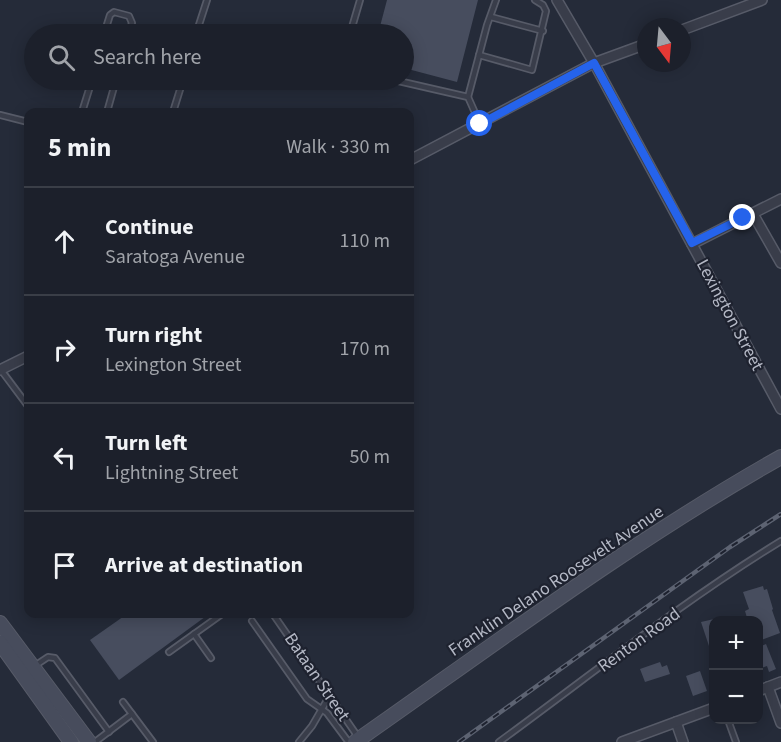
<!DOCTYPE html>
<meta charset="utf-8">
<style>
body{margin:0;font-family:"Source Sans 3",sans-serif;background:#252833;color:#f1f3f6}
.controls{position:absolute;right:18px;bottom:18px;display:grid;overflow:hidden;border-radius:12px;box-shadow:0 3px 15px #0003}
.controls button{width:54px;height:54px;display:grid;place-items:center;padding:0;border:0;border-bottom:2px solid #3a3e47;background:#1c202b;color:#f1f3f6;font:30px sans-serif}
.compass{position:absolute;left:637px;top:18px;width:54px;height:54px;border-radius:50%;background:#1c202b;box-shadow:0 3px 15px #0003;rotate:164deg}
.stop{position:absolute;width:18px;height:18px;margin:-14px;border:4px solid #2563eb;border-radius:50%;background:#fff}
.stop.end{background:#2563eb;border-color:#fff;box-shadow:0 2px 6px #0008}
.list{margin:0;padding:0;list-style:none}
h2{display:flex;justify-content:space-between;align-items:center;height:78px;margin:0;padding:0 24px;font-size:26px}
h2 small{font-size:20px;font-weight:400;color:#a0a3a9}
.list li{display:grid;grid-template-columns:39px 1fr auto;gap:18px;align-items:center;box-sizing:border-box;height:108px;padding:0 24px;border-top:2px solid #3a3e47}
.list b{display:block;font-size:22px;white-space:nowrap}
.list p{margin:0;font-size:20px;white-space:nowrap;color:#a0a3a9}
.list em{font-size:20px;font-style:normal;color:#a0a3a9}
.icon{flex:none;width:33px;height:33px;fill:none;stroke:currentColor;stroke-width:2;stroke-linecap:round;stroke-linejoin:round}
.map{position:relative;flex:none;width:781px;height:742px;overflow:hidden}
.search{position:absolute;background:#1c202b;box-shadow:0 3px 15px #0003;left:24px;top:24px;width:390px;height:66px;display:flex;align-items:center;gap:15px;box-sizing:border-box;padding:0 21px;border-radius:33px;color:#a0a3a9;font-size:22px}
.panel{position:absolute;background:#1c202b;box-shadow:0 3px 15px #0003;left:24px;top:108px;width:390px;height:510px;border-radius:12px}
.map>svg:first-child{display:block}
</style>
<div class="map">
<svg width="781" height="742" viewBox="0 0 781 742">
<rect width="100%" height="100%" fill="#252b39"/>
<g fill="#474d5e">
<path d="M387,0h91l-21,82 -53,-14v-34h-26z"/>
<path d="M763,586l1,4 3,-1 6,20 -1,1 8,23 -21,8v-20h-11l-3,-10 4,-2 -6,-17z"/>
<path d="M127,614h82l-90,66 -29,-40z"/>
<path d="M714,619v39h-1l-12,-36z"/>
<path d="M766,644l10,25 -7,3 -2,-6 -6,2 -2,-5v-16z"/>
<path d="M660,662l2,5 5,-2 3,9 -25,8 -5,-13z"/>
<path d="M700,671l7,20 -14,5 -7,-20z"/>
</g>
<g fill="none" stroke-linecap="round" stroke-linejoin="round">
<g stroke="#575b68" stroke-width="8">
<g id="lane">
<path d="M491,17l52,14"/>
<path d="M104,34l6,-19 4,-3 15,4 3,7 -4,11"/>
<path d="M196,34l11,-34"/>
<path d="M350,34l10,-34"/>
<path d="M479,55l53,15 14,-59 -3,-6 -8,-5"/>
<path d="M394,80l74,17 12,27"/>
<path d="M468,97l19,-72 9,-25"/>
<path d="M82,112l10,-32"/>
<path d="M107,112l9,-32"/>
<path d="M173,112l10,-32"/>
<path d="M0,115l28,7"/>
<path d="M1,370l27,36"/>
<path d="M273,614l83,120 -1,2"/>
<path d="M252,621l55,78 20,14 20,27 5,2"/>
<path d="M194,634l17,24"/>
<path d="M169,652l53,-38"/>
<path d="M36,665l12,-8 7,1 54,74"/>
<path d="M123,702l30,40"/>
<path d="M728,720l8,22"/>
<path d="M95,742l37,-28"/>
<path d="M299,742l13,-16 18,-31"/>
<path d="M499,742c93,-68 184,-141 282,-201"/>
</g>
</g>
<g stroke="#575b68" stroke-width="12">
<g id="street">
<path d="M557,0l37,63 187,346"/>
<path d="M682,30l80,-30"/>
<path d="M410,160l184,-97 52,-19"/>
<path d="M753,214l28,49"/>
<path d="M692,244l89,-45"/>
<path d="M0,370l28,-14"/>
<path d="M768,687l13,36"/>
<path d="M758,691l23,-9"/>
<path d="M676,722l7,20"/>
<path d="M622,742l92,-34"/>
</g>
</g>
<g stroke="#575b68" stroke-width="16">
<g id="secondary">
<path d="M0,623l89,119"/>
<path d="M0,643l71,99"/>
<path d="M355,742c140,-98 277,-201 426,-285"/>
</g>
</g>
<use href="#lane" stroke="#393d4a" stroke-width="4.5"/>
<use href="#street" stroke="#393d4a" stroke-width="9"/>
<use href="#secondary" stroke="#474c5c" stroke-width="14"/>
<g stroke="#5d6372" stroke-width="4.5">
<path id="rail" d="M459,742l271,-195 51,-33"/>
</g>
<use href="#rail" stroke="#1e222f" stroke-width="2" stroke-dasharray="7" stroke-linecap="butt"/>
</g>
<g fill="none" stroke-linecap="round" stroke-linejoin="round">
<path stroke="#2563eb" stroke-width="8" d="M480,124l114,-61 98,180 51,-25"/>
</g>
<g text-anchor="middle" dominant-baseline="central" stroke-width="4.5" stroke-linejoin="round" paint-order="stroke">
<g font-size="18" fill="#b4b8c5" stroke="#1e222f">
<text transform="translate(730 315) rotate(62)">Lexington Street</text>
<text transform="translate(556 581) rotate(-34)">Franklin Delano Roosevelt Avenue</text>
<text transform="translate(639 640) rotate(-36)">Renton Road</text>
<text transform="translate(317 677) rotate(56)">Bataan Street</text>
</g>
</g>
</svg>
<div class="controls">
<button>+</button>
<button>−</button>
</div>
<svg class="compass" viewBox="-18 -18 36 36"><path d="M0-13l5 13h-10z" fill="#e53935"/><path d="M0 13l5-13h-10z" fill="#a0a3a9"/></svg>
<div class="stop" style="left:480px;top:124px"></div>
<div class="stop end" style="left:743px;top:218px"></div>
<div class="search"><svg class="icon" aria-label="search" viewBox="0 0 24 24"><circle cx="10" cy="10" r="6"/><path d="M15 15l6 6"/></svg>Search here</div>
<section class="panel">
<h2>5 min<small>Walk · 330 m</small></h2>
<ul class="list">
<li><svg class="icon" aria-label="ahead" viewBox="0 0 24 24"><path d="M12 20V5M6 11l6-6 6 6"/></svg><div><b>Continue</b><p>Saratoga Avenue</p></div><em>110 m</em></li>
<li><svg class="icon" aria-label="right" viewBox="0 0 24 24"><path d="M7 20v-9h11M14 6l5 5-5 5"/></svg><div><b>Turn right</b><p>Lexington Street</p></div><em>170 m</em></li>
<li><svg class="icon" aria-label="left" viewBox="0 0 24 24"><path d="M17 20v-9H6M10 6l-5 5 5 5"/></svg><div><b>Turn left</b><p>Lightning Street</p></div><em>50 m</em></li>
<li><svg class="icon" aria-label="arrive" viewBox="0 0 24 24"><path d="M6 21V4h12l-3 4 3 4H6"/></svg><div><b>Arrive at destination</b></div></li>
</ul>
</section>
</div>
